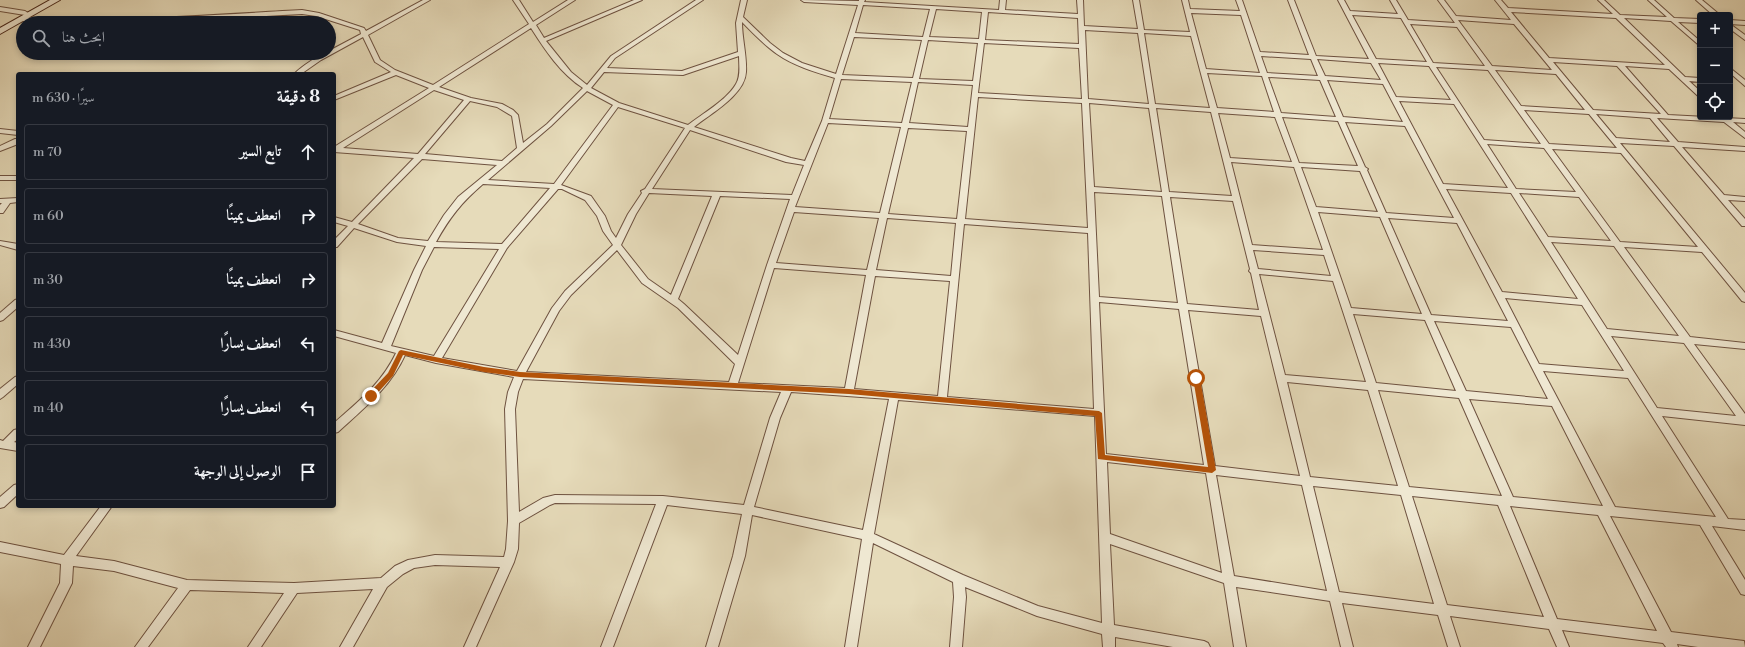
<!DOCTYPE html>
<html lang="ar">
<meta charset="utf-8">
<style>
body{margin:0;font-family:"Libre Bodoni",Amiri,serif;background:#20242c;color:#f1f3f6;direction:rtl}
.controls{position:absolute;right:12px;top:12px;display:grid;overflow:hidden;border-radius:4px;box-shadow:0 2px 6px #0003}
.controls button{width:36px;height:36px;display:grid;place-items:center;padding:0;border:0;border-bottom:1px solid #363941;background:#171b24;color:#f1f3f6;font:20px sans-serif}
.stop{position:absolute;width:12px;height:12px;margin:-9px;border:3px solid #b45309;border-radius:50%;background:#fff}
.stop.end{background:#b45309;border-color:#fff;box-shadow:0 1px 4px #0008}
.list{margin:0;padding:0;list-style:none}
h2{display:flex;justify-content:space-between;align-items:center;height:52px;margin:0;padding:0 16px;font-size:17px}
h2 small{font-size:13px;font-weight:400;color:#9ea1a6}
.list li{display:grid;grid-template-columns:26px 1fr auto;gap:12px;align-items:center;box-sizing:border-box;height:56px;margin:0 8px 8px;padding:0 8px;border:1px solid #363941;border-radius:4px}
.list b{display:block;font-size:15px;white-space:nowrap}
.list em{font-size:13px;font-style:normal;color:#9ea1a6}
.icon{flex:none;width:22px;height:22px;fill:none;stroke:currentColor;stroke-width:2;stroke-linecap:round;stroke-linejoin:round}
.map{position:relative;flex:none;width:1745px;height:647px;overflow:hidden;direction:ltr}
.search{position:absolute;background:#171b24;box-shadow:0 2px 6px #0003;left:16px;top:16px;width:320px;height:44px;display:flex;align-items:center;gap:10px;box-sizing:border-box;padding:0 14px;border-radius:22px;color:#9ea1a6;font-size:15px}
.panel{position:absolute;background:#171b24;box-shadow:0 2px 6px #0003;left:16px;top:72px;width:320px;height:436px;border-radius:4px;direction:rtl}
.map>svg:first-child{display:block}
</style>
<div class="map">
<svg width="1745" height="647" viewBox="0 0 1745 647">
<rect width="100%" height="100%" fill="#e6dbba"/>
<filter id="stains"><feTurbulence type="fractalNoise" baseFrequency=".005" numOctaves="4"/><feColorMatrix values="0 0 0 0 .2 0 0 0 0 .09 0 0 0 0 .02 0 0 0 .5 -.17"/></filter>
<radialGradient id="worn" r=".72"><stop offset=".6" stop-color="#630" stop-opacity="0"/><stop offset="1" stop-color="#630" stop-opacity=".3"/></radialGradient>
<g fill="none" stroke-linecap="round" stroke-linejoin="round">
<g stroke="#6e5240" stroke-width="2">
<g id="minor">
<path d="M423,0h7l-62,35 12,25 15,10 38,15 96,-61 -16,-24h6l14,22 35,-22h7l-39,25 8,13 90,-38h8l-96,41 25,31 16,13 24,-29 85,-56h7l-88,58 -8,10 75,3 56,-19 -2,-29 5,-23h6l-4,17 27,26 13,10 19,10 34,11 22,-69 -54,-3 -3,-2 58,1v-1h6l-1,2 135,8 1,-10h6l-1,10 73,4 -1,-14h6l1,26 54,3 -5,-29h6l5,30 46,2 -8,-32h6l2,9 50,2 -4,-11h6l18,52 49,3 -21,-55h6l22,56 53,3 -31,-59h6l6,11 48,3 -8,-14h6l12,20 47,3 -17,-23h6l12,16 55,4 -16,-20h6l7,8 105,6 -15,-14h6l16,15 47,2 -19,-17h6l20,18 26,1v4l-22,-1 22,19v5l-29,-25 -47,-3 61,59 15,1v4l-11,-1 11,10v6l-2,-1 -29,-27 -44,-3 43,49 77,4v4l-12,-1 12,10v6l-21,-16 -67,-4 21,24 67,5v4l-63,-4 42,48 21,2v4l-17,-1 17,19v7h-3l-68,-80 -54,-3 125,150v9l-3,-1 -40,-49 -78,-5 66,90 55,6v6l-51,-5 51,70v11l-83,-9 66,103 17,1v10l-33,-4 33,54v15l-4,-1 -41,-69 -90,-9 61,116 73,9 1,6h-47l-21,-3 1,3h-12l-3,-4 -101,-13 7,17h-12l-8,-18 -99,-13 10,31h-12l-10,-32 -96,-12 11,44h-12l-11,-46 -94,-14 10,60h-12l-10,-64 -114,-39 4,81 90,16 4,2 2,4h-37l-58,-10v10h-12l-1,-13 -65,-18 -72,-29 1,10 -4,50h-12l4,-50 -1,-15 -80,-39 -16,104h-12l17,-108 -110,-24 -7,41 -27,91h-12l27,-91 9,-42 -75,-9 -54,142h-12l55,-143 -101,-1 -5,2 -31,18 -1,26 -4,13 -38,85h-12l36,-80 -65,-2 -21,3 -11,6 -16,13 -34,60h-13l33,-58 -76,4 -36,54h-13l36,-54 -94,-3 -42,57h-13l43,-59 -64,-17 -41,-5 -1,17 -32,64h-12l32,-64 1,-19 -61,-12v-10l64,13 37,-49h11l-36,50 38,5 73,19 107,3 87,-5 14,-12 13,-6 27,-5 69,2 2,-8 2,-28 -3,-112 3,-17 6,-15 -78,-14 -31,-8c-15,33 -42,54 -67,77l-4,1v-10c24,-21 48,-40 62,-70l-62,-17v-6l48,13 32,-73 12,-24 -29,-4 -43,-14 -17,19h-3v-7l14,-14 -14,-4v-5l18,5 62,-64 -80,-6v-5l95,-59 -33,-13 -62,25v-4l57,-24 -16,-10 -12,-25 -42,23 -20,14h-7c6,-6 26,-21 35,-21v-2l32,-17 -1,-4 -44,-14 -14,-2c-93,5 -188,12 -281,7l-3,-2 3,-2c93,6 188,-2 281,-7l17,3 45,15 2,3zM863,5l67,4 -7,28 -68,-4zM936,9l46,3 -3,27 -50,-2zM988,12l90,6 1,26 -94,-4zM1511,12l105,6 49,47 -116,-7zM1191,13l50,2 19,58 -54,-4zM1352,15l49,3 26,44 -51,-3zM1458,20l56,4 38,46 -60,-4zM742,22c11,11 22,23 35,32 17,12 38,18 58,24l-13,43 -17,40 -14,-3 -97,-31c16,-13 51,-32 52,-55 1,-16 -4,-33 -4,-50zM1410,24l47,3 28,39 -52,-3zM531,28c14,22 30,46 52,60l-36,36 -24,19 -5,-28 -5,-5 -11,-6 -31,-6 -32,-11zM1085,30l53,3 11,71 -61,-5zM1144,33l47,3 19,72 -55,-4zM854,37l68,3 -9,38 -71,-3zM928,40l50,3 -5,38 -54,-2zM984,43l95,5 3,51 -104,-6zM739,56c0,9 2,20 -3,28 -9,16 -34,30 -48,41l-69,-22 -28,-15 13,-16 79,3zM1261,56l50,3 7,17 -51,-3zM1317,59l54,4 10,17 -56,-4zM1553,62l64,4 44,48 -68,-4zM1378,63l51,3 22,34 -55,-3zM1436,67l52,3 53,74 -57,-4zM1495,70l61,4 29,36 -64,-4zM1207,73l55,3 12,36 -57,-4zM1268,77l52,3 16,37 -55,-4zM841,79l71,3 -10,41 -73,-4zM1327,80l56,4 20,38 -60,-5zM918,82l55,3 -5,42 -59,-4zM434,90l30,10 -46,54 -75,-6zM587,91l26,14 -59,79 -66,-4 63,-54zM978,97l104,6 6,125 -123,-9zM470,101l27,6 15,9 5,32 -15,13 -77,-7zM1399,101l55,3 54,84 -65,-4zM1089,103l60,5 13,84 -68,-5zM618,107l67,21 -40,61 -4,2 1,2 -14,21 -12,24 -5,-7 -6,-15 -14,-20 -30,-11zM1156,108l55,4 21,84 -63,-4zM1524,110l65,4 28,34 -68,-4zM1218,113l57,4 17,45 -62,-4zM1596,114l54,4 20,24 -54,-4zM1282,117l56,4 20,45 -59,-3zM1345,122l60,4 49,92 -68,-5 -19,-43 1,-1 -3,-2zM828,123l73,4 -21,86 -85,-6zM908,128l59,3 -10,88 -69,-5zM690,130l96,32 18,3 -12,30 -140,-6zM1487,144l57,4 32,44 -60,-3zM1552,149l69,4 77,94 -78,-5zM422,159l75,6 -39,32 -14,18 -16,26 -30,-3 -40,-14zM1231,162l63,5 29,83 -71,-5zM1301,167l59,4 18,41 -62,-5zM483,184l67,4 -48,56 -66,-2c14,-25 25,-39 47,-58zM558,189h4l23,11 12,16 6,15 10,14 -48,46 -13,17 -35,63 -75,-13 65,-110zM1446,189l65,4 67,106 -76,-7zM1094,192l68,4 16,107 -79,-6zM649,193l63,3 -41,99 -23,-16 -27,-34 15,-31zM1519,193l60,4 32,44 -63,-4zM720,196l70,3 -23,66 -29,90 -54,-51 -6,-5zM1170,197l63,4 17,68 -1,2 2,2 8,37 -72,-6zM794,212l85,6 -12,52 -91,-7zM1318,212l62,5 42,97 -71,-6zM887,218l69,5 -5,53 -75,-6zM1388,218l69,5 51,98 -77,-6zM964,224l124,9 6,176 -147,-12zM1551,242l63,4 65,90 -72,-7zM434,247l65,2 -65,107 -43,-10 31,-76zM617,250l25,33 36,25 57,56 -6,18 -203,-10 33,-61 12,-16zM1253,250l71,5 7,21 -73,-7zM774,268l92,7 -21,113 -107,-5zM1259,274l74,7 33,101 -81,-7zM875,276l75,5 -12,115 -84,-7zM1505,298l77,7 42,66 -85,-7zM1099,302l80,7 25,156 -98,-11zM1188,310l73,6 39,160 -85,-10zM1353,314l72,6 31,71 -80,-8zM1434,321l77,6 37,72 -82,-8zM1611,336l73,7 52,73 -79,-8zM1543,371l85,7 88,139 -101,-10zM523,379l258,13 -11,26 -26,87 -81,-9 -108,-1 -12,3 -24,14 -4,-103 3,-17zM1287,382l81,8 30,96 -88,-9zM1378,390l81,8 43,98 -93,-9zM791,392l98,7 -26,131 -109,-23 26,-89zM1469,399l83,7 51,100 -90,-9zM898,400l197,16 7,207 -64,-17 -75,-31 -89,-41zM1107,462l99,11 16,100 -112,-39zM1216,475l86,10 25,106 -93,-15zM1313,486l88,9 33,109 -95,-12zM1412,496l86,9 46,112 -97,-12zM1510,506l88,9 59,116 -100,-12z"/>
<path d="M1696,0h6l18,15h-7z"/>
<path d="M0,7l25,4 3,2 -3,2 -25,-4z"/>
<path d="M1730,20l15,1v4l-15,-1z"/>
<path d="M1730,24l15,11v5l-15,-11z"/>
<path d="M1730,68l15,12v6l-15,-13z"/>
<path d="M0,129l18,2v4l-18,-2z"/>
<path d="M15,139h3v5l-18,7v-5z"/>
<rect x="0" y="176" width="18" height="4"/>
<path d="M18,198v4l-8,1 -7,10h-3v-8l2,-2h-2v-4z"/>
<path d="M0,241l18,3v6l-18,-5z"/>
<path d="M18,299v8l-15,13 -3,1v-8l15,-13z"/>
<path d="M18,376v8l-15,13 -3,2v-10l15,-12z"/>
<path d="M18,429v10l-4,3 4,1v8l-18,-3v-8l3,1 11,-11z"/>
<path d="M18,484v10l-14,13 -4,1v-11l14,-12z"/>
</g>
</g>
<g stroke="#462417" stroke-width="2">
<path id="secondary" d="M50,0h10l-60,34v-6z"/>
</g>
<use href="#minor" fill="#efe8d2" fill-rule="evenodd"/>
<use href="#secondary" fill="#efe8d2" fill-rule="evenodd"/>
</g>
<path fill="#b45309" d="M401,350l83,17 36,5 329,17 250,22 3,2 3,42 103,12 -15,-89 3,-2 4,2 16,92 -4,3 -114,-14 -3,-43 -246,-22 -329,-17 -36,-5 -81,-17 -10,21 -20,22h-5v-4l20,-21 11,-22z"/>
<rect width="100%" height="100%" filter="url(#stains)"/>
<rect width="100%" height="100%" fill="url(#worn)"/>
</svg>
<div class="controls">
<button>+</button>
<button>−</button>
<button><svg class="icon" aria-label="locate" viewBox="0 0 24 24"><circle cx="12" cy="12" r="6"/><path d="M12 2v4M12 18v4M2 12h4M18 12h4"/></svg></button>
</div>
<div class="stop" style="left:1196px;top:378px"></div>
<div class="stop end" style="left:371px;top:396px"></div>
<div class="search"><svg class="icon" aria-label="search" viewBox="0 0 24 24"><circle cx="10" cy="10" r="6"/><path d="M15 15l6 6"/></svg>ابحث هنا</div>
<section class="panel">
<h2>8 دقيقة<small>سيرًا · 630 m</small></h2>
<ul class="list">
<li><svg class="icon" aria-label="ahead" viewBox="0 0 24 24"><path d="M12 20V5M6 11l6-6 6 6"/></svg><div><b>تابع السير</b></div><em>70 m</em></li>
<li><svg class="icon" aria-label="right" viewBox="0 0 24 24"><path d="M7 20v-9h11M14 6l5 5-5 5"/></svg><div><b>انعطف يمينًا</b></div><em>60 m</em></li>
<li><svg class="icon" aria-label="right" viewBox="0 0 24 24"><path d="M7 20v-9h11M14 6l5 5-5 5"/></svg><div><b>انعطف يمينًا</b></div><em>30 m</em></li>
<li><svg class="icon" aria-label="left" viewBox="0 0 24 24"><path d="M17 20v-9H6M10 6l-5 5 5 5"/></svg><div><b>انعطف يسارًا</b></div><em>430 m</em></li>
<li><svg class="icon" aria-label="left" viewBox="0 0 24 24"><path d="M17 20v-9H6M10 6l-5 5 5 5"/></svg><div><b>انعطف يسارًا</b></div><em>40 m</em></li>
<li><svg class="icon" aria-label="arrive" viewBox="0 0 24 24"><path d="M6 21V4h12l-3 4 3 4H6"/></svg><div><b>الوصول إلى الوجهة</b></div></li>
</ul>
</section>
</div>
